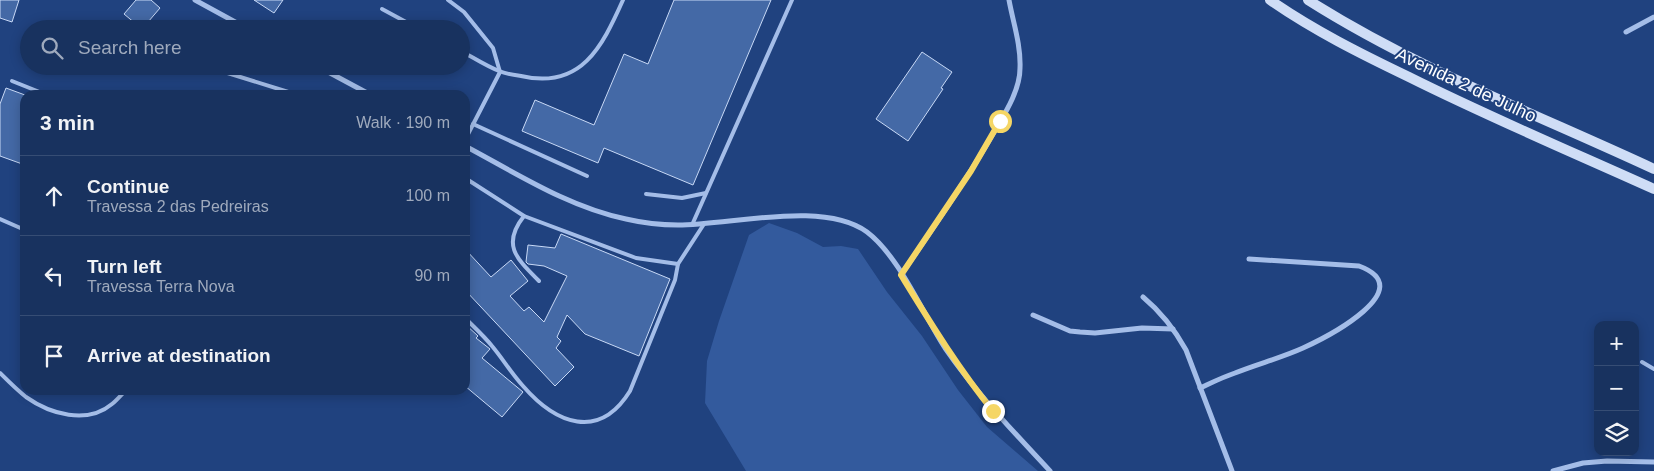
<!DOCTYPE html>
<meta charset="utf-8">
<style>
body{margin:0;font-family:Helvetica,sans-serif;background:#253e68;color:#f1f3f6}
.controls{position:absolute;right:15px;bottom:15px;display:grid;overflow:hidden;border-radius:10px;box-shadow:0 2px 12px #0003}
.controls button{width:45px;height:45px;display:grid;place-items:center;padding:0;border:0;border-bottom:1px solid #364d74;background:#18325f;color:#f1f3f6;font:25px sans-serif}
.stop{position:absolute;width:15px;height:15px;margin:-11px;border:4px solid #f5d665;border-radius:50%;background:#fff}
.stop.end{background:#f5d665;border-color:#fff;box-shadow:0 1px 5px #0008}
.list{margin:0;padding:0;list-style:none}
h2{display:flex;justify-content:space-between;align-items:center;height:65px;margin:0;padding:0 20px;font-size:21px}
h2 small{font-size:16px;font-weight:400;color:#9faabd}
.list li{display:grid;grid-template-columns:32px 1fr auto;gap:15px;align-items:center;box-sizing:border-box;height:80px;padding:0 20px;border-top:1px solid #364d74}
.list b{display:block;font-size:19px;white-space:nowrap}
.list p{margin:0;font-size:16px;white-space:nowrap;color:#9faabd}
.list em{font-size:16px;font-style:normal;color:#9faabd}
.icon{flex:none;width:28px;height:28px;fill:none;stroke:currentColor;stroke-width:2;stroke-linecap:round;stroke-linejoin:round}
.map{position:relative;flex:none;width:1654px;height:471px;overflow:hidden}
.search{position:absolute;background:#18325f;box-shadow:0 2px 12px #0003;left:20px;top:20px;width:450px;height:55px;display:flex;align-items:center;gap:12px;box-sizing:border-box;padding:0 18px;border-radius:28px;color:#9faabd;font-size:19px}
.panel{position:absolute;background:#18325f;box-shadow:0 2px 12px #0003;left:20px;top:90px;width:450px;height:305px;border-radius:15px}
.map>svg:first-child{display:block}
</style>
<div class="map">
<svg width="1654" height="471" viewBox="0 0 1654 471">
<rect width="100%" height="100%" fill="#20427f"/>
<path fill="#335a9d" d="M769,223l28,10 26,14 18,-1 17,3 29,43 35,44 36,54 29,37 51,44h-292l-41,-68 2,-42 12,-40 30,-86z"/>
<g fill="#4469a6" stroke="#c8d9f6">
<path d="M0,0h19l-7,22 -12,-4z"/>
<path d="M136,0h15l9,8 -18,21 -18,-15z"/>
<path d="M254,0h29l-9,13z"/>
<path d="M674,0h97l-78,185 -89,-37 -6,15 -76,-32 13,-31 59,25 30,-71 24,10z"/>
<path d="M922,52l30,20 -11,16 2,1 -35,52 -32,-22z"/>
<path d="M6,88l19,7v70l-25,-9v-52z"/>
<path d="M561,234l109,45 -31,77 -54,-22 -18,-19 -10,22 4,4 -5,7 18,19 -19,19 -90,-96v-41l26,28 20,-17 17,21 -18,15 14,15 5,-4 15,15 23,-46 -23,-10 -16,-2 -2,-2 2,-17 27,3z"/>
<path d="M465,324l13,12 -2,2 14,11 -8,9 41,34 -21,25 -37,-31z"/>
</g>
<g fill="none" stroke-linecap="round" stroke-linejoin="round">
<g stroke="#a4bde8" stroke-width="4">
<path d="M448,0l16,12 29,36 7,24 -35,68"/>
<path d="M382,9l37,20"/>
<path d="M70,28l4,1"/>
<path d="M461,51c13,7 25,15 38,20 7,3 15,4 22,5 60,14 81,-29 102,-76"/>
<path d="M205,66l93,29"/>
<path d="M12,81l35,14"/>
<path d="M473,124l114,52"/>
<path d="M465,178l59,38 112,42 42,6"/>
<path d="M646,194l36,4 24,-5"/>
<path d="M524,216c-23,29 -7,43 15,65"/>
<path d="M0,219l25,11"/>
<path d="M692,225l100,-225"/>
<path d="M465,318c9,9 19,18 27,28 11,13 19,27 31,40 33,38 76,55 107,5l45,-111 3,-16 26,-40"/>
<path d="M1642,362l12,7"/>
<path d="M0,373c8,8 17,17 26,24 24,17 61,28 86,7 5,-4 9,-9 14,-14"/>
</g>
<g stroke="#a4bde8" stroke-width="5">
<path d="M195,0l53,29"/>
<path d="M1626,32l28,-15"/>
<path d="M317,66l54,29"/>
<path d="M465,146c51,27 103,61 161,73 17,4 35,6 52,6 54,0 145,-25 189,7 32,24 56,82 78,116 31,45 68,83 105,123"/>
<path d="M901,275c32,-47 64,-92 92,-141 11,-19 27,-43 27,-66 1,-23 -7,-46 -11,-68"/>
<path d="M1143,297c18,15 32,33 43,53l46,121"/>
<path d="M1033,315l37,16 10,1 15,1 47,-5 31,1"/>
<path d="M1200,388c11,-5 23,-11 35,-15 22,-9 46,-15 68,-25 24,-11 118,-59 56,-82l-110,-7"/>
<path d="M1553,471l30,-8 24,-2 47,1"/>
</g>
<g stroke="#cfddf6" stroke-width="10">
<path d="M1270,0c43,30 91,54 139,77 80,40 163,75 245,112"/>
<path d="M1308,0c109,69 230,115 346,169"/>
</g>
</g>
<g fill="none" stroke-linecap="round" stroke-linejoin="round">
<path stroke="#f5d665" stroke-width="6" d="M993,411c-35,-43 -63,-89 -92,-136l70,-104 29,-50"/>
</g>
<g text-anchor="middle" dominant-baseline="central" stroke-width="4" stroke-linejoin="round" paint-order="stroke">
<g font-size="18" fill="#fff" stroke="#20427f">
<text transform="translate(1466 85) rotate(25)">Avenida 2 de Julho</text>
</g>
</g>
</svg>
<div class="controls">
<button>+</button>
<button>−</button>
<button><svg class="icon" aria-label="layers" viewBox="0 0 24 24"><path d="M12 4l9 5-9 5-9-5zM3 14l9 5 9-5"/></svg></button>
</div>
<div class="stop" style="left:1000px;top:121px"></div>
<div class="stop end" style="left:993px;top:411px"></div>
<div class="search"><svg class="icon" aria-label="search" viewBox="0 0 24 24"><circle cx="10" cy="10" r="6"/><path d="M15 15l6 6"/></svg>Search here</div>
<section class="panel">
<h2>3 min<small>Walk · 190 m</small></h2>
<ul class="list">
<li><svg class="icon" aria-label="ahead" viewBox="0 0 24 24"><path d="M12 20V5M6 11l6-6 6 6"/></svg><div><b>Continue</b><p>Travessa 2 das Pedreiras</p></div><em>100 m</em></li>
<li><svg class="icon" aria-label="left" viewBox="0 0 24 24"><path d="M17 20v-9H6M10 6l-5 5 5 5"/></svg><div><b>Turn left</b><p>Travessa Terra Nova</p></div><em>90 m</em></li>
<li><svg class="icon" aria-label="arrive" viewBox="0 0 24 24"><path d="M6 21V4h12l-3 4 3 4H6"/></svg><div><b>Arrive at destination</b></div></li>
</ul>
</section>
</div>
